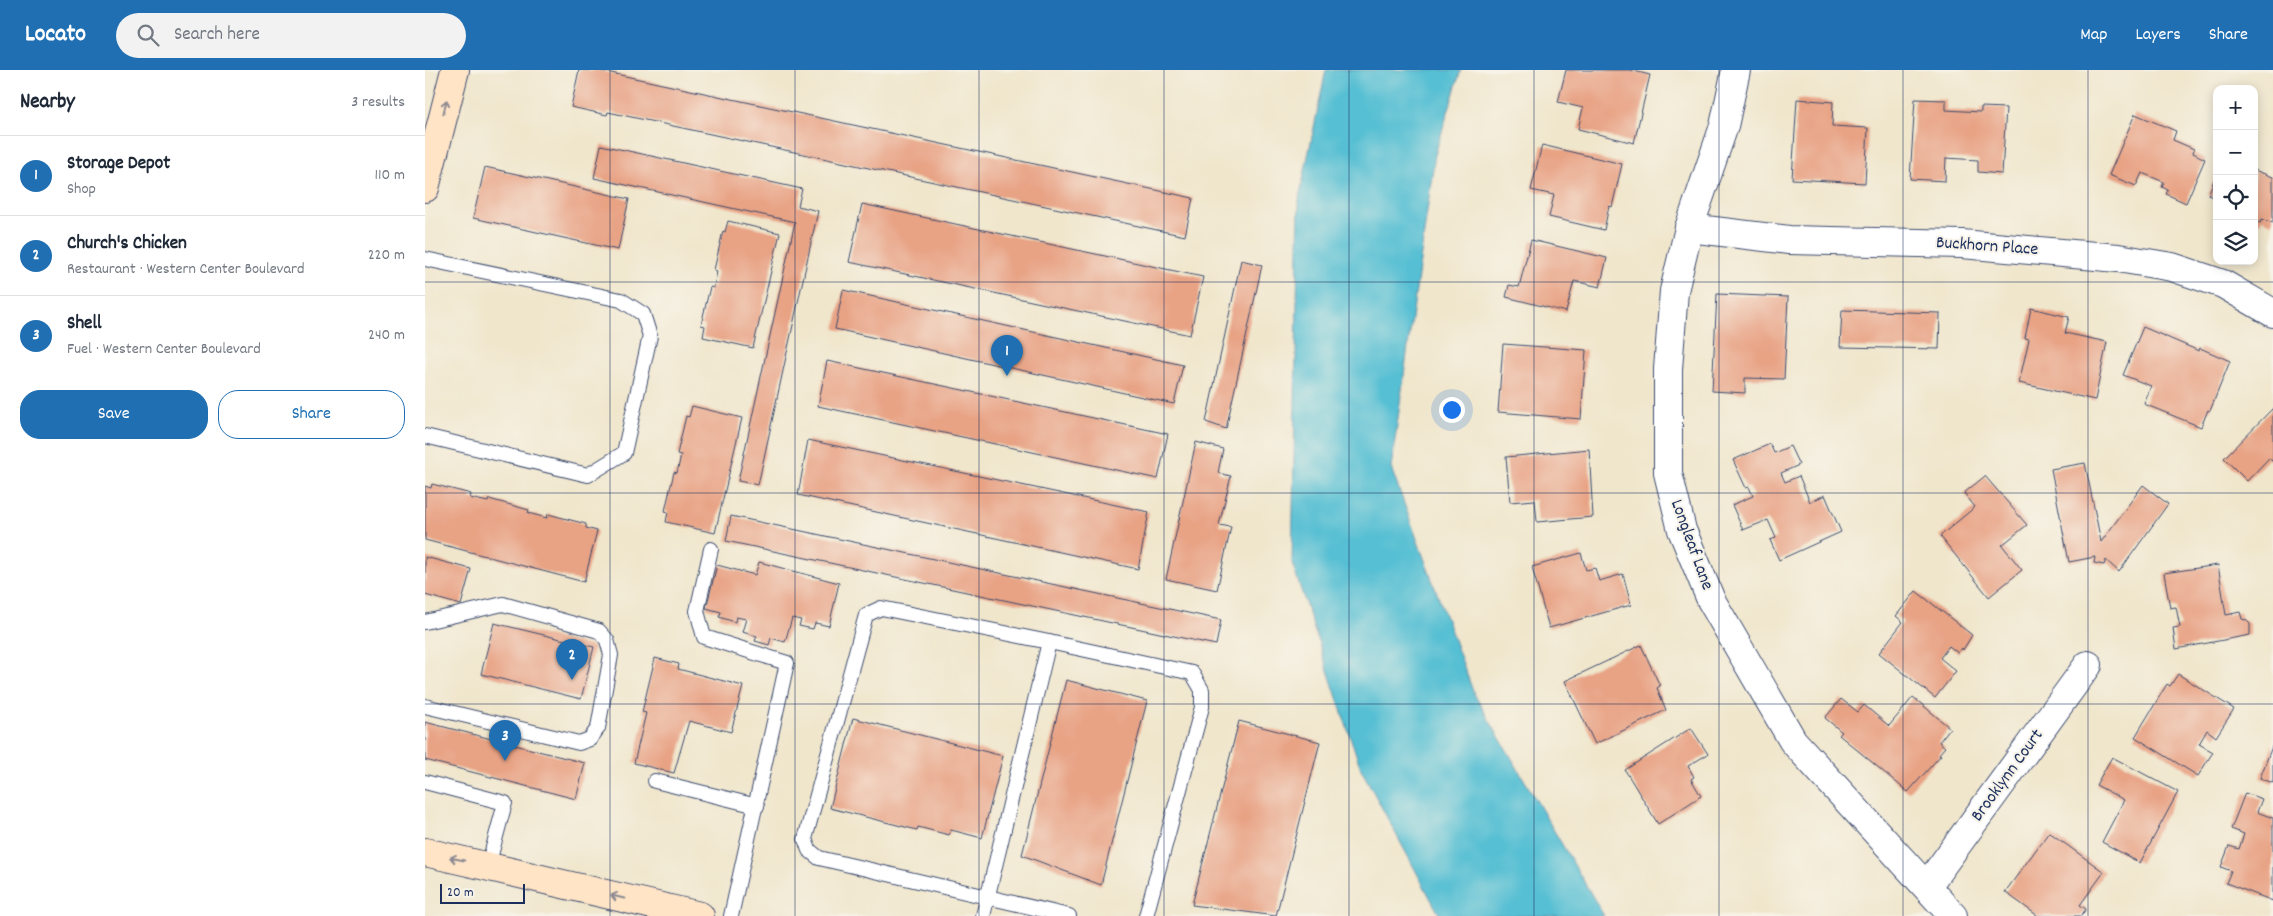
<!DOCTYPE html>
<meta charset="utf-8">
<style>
body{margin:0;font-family:Dekko,sans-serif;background:#f2f2f3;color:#1f2937}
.controls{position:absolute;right:15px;top:15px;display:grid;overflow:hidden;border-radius:10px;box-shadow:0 2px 12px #0003}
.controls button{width:45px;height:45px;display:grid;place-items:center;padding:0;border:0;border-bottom:1px solid #e0e1e3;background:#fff;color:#1f2937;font:25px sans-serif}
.scale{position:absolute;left:15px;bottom:12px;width:85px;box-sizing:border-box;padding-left:5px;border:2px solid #1b2f5e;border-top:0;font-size:14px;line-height:18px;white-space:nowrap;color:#1b2f5e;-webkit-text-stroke:4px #f7f3e8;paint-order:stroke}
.you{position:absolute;left:1026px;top:339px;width:18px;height:18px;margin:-12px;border:4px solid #fff;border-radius:50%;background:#1a73e8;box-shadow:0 0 0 8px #1a73e833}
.badge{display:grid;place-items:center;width:32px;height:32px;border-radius:50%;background:#1f6fb2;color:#fff;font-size:16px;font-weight:700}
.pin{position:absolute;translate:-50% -41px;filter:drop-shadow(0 1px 2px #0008)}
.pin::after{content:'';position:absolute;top:26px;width:18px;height:15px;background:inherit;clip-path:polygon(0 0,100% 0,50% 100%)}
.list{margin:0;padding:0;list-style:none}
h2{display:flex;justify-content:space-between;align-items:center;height:65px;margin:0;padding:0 20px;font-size:21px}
h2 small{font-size:16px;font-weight:400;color:#747a83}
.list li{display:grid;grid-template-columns:32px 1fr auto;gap:15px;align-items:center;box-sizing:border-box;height:80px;padding:0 20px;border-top:1px solid #e0e1e3}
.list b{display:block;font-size:19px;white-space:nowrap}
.list p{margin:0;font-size:16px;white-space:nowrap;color:#747a83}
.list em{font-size:16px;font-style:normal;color:#747a83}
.actions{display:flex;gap:10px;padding:15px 20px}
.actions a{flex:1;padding:11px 0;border:1px solid #1f6fb2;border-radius:20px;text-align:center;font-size:18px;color:#1f6fb2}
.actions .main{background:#1f6fb2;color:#fff}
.icon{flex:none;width:28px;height:28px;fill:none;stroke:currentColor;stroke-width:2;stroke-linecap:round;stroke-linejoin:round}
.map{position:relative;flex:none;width:1848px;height:846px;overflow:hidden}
header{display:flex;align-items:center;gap:30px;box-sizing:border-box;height:70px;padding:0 25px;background:#1f6fb2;color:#fff}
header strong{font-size:24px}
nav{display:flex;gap:28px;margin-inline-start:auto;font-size:18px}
.search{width:350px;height:45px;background:#f2f2f3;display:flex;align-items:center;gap:12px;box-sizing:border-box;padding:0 18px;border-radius:28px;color:#747a83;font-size:19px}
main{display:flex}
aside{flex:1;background:#fff}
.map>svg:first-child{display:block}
</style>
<header>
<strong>Locato</strong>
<div class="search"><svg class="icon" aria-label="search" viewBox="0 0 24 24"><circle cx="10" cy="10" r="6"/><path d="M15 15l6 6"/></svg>Search here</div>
<nav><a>Map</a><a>Layers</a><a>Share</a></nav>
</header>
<main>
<aside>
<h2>Nearby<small>3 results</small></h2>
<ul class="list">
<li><span class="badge">1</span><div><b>Storage Depot</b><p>Shop</p></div><em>110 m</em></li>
<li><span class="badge">2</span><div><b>Church's Chicken</b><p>Restaurant · Western Center Boulevard</p></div><em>220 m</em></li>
<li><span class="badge">3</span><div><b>Shell</b><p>Fuel · Western Center Boulevard</p></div><em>240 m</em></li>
</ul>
<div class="actions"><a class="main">Save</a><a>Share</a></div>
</aside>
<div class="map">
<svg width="1848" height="846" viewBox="0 0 1848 846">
<rect width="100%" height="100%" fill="#f7f3e8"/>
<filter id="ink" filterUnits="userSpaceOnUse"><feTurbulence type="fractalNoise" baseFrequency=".02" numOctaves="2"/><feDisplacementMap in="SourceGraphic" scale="10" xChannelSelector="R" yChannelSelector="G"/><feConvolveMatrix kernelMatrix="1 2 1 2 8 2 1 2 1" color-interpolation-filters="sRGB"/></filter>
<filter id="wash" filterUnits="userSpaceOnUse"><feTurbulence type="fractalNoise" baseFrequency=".0096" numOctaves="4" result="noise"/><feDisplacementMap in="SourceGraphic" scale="20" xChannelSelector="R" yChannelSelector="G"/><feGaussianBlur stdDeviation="1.12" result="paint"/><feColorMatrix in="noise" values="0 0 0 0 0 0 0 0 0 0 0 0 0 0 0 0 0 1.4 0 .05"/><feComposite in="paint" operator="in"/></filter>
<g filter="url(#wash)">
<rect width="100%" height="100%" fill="#f0e6cc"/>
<path fill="#56bfd3" stroke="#387798" d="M901,0h135l-26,84 -44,314 83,226 130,222h-164l-79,-147 -69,-206 7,-364z"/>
<g id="blocks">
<g fill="#e8a284">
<path d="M154,0h18l596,128 -8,38 -577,-124 -1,3 -36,-8z"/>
<path d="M1141,0h64l20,5 -16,68 -56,-14 5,-21 -25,-6z"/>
<path d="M1372,29l36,3 -1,24 36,2 -3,55 -73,-4z"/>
<path d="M1490,29l31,1v10l35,2v-5l25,1 -4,66 -24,-2v-12l-32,-2 -1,23 -35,-2z"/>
<path d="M1710,44l41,17 -3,9 21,9 -1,4 12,6 -19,44 -20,-9 2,-4 -6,-3 2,-5 -22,-9 -6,13 -27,-11z"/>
<path d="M176,75l201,44 -4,17 20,5 -60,274 -20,-4 57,-259 -201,-44z"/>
<path d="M1117,75l80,19 -10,43 -3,-1 -5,24 -55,-13 5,-22 -23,-5z"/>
<path d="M60,97l144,32 -11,51 -145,-32z"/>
<path d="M1829,100l19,7v46l-11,-4 -2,4 -6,-2z"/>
<path d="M1792,103v26l-9,-4z"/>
<path d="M437,134l341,73 -13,58 -341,-73z"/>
<path d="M303,151l52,12 -27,115 -50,-11 2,-11 -4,-1 9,-38 4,1 3,-17 -3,-1 9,-39 2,1z"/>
<path d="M1106,170l76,18 -7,29 -26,-6 -8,31 -60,-15 3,-12 10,2z"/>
<path d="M816,190l21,5 -36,164 -20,-7z"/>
<path d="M418,220l340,75 -9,39 -339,-75z"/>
<path d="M1292,224l71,3 -4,82 -39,-1v15l-33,-2z"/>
<path d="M1606,238l38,9 -4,16 42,9 -12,58 -76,-17 10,-44 -4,-1z"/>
<path d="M1417,240l98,3 -1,36 -99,-2z"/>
<path d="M1718,257l56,24 1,-3 30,13 -20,50 -2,-1 -7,17 -57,-23 7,-18 -28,-11z"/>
<path d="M1078,274l83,6 -5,69 -83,-7z"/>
<path d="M402,291l341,73 -10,45 -340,-73z"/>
<path d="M267,336l50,12 -27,115 -49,-11 2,-10 -3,-1 9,-39 3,1 4,-18 -4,-1 9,-38 3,1z"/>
<path d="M1848,338v54l-4,-4 -22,23 -23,-23z"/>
<path d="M383,370l341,72 -11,57 -340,-74z"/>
<path d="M771,372l27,7 -5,24 13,3 -12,49 12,2 -14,63 -51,-11z"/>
<path d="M1345,374l4,9 16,-7 9,19 -18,8 4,9 14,-6 11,26 15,-7 16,37 -62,28 -9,-20 6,-2 -8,-18 -25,10 -11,-25 21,-9 -4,-9 -3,1 -13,-28z"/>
<path d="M1164,379l4,68 -56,5 -2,-22 -25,2 -4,-45z"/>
<path d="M1660,393l16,79 42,-57 25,19 -49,68 -13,-12 -2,5 -10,-2 1,-6 -26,5 -18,-93z"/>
<path d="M1560,406l42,49 -25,20 20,25 -33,27 -49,-61 35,-29 -11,-14z"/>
<path d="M7,414l39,10 -1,4 18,4 1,-3 40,11 -1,3 19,5 1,-4 38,10v4l11,3 -13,51 -159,-42v-54l6,2z"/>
<path d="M306,446l490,104 -5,25 -490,-104z"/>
<path d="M1156,483l5,17 9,-2 4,13 24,-7 8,31 -82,23 -17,-61z"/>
<path d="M0,487l46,12 -10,36 -36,-10z"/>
<path d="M334,492l80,21 -10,43 -14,-3 -2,6 -14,-3 2,-6 -9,-2 -7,24 -14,-4 -2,7 -14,-4 2,-5 -15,-4 4,-13 -10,-2 -1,5 -16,-5 2,-5 -15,-4 11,-43 38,10z"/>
<path d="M1793,495l8,50 14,-3 2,7 4,1 4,4v11l-74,14 -3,-21 7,-1 -4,-20 -6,1 -6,-35z"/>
<path d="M1491,521l56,44 -9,15 -1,-2 -4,5 -9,-7 -9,12 16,13 -21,27 -56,-45 24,-31 -7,-6z"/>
<path d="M69,553l100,24 -13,52 -100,-25z"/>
<path d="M1216,575l19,41 -3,2 9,22 -71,34 -30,-63z"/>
<path d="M230,588l24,6 -1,5 65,17 -12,46 -42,-11 -15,52 -40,-10 12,-50 -4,-1z"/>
<path d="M1753,604l56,35 -18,28 -9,-7 -8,14 14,8 -15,24 -63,-39 32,-53 3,2z"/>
<path d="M641,610l81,21 -46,184 -79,-30z"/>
<path d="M1488,627l37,31 -11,14 6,5 -6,7 2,1 -33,37 -69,-57 3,-3 -17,-14 16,-19 17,13 6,-7 25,21z"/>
<path d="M428,648l150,38 -21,82 -31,-8 -2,5 -31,-8 -1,3 -87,-22z"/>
<path d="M814,651l81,21 -44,174 -84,-11z"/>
<path d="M0,652l160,41 -9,36 -151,-39z"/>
<path d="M1266,658l17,26 -20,12 6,11 -3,2 10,17 -43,28 -33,-54z"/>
<path d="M1848,674v39l-13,-5z"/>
<path d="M1687,687l66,35 -38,71 -38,-21 22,-42 -28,-15z"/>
<path d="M1820,723l17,6 -5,13 16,6v83l-47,-18 5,-12 -10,-4 8,-21 10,3 5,-15 -13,-5z"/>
<path d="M1624,762l55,40 -24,33 6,4 -5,7h-43l-33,-24z"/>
</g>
</g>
</g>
<g filter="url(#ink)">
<use href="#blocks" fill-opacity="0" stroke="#3b4a6e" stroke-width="1"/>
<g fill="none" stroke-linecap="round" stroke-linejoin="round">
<g stroke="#3b4a6e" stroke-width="16">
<g id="service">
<path d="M0,189l196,41 22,14 7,22 -26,117 -36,22 -163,-39"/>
<path d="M286,479l-14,62 7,26 83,26 -56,253"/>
<path d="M0,552l78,-18 96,27 8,9 4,15 -13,73 -8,11 -11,4 -154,-37"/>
<path d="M230,711l102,25"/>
<path d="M0,712l80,21 -17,63"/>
<path d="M558,846l66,-274"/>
<path d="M644,846l-250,-58 -10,-8 -4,-11 61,-224 15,-7 168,34 143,31 10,17v17l-56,209"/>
</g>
</g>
<g stroke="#3b4a6e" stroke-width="30">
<g id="minor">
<path d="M1311,0l-12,56 -35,102 -15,63 -6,78v104l14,57 29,70 82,141 160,175"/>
<path d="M1264,158l100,12 173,4 156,14 54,9 51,17 50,29"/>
<path d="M1502,816l161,-221"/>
</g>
</g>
<g stroke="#3b4a6e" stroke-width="30">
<g id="secondary">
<path d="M0,118l30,-118"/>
<path d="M0,782l275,64"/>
</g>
</g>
<use href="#service" stroke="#fff" stroke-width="14"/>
<use href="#minor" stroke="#fff" stroke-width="28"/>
<use href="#secondary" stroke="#ffe4c6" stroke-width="28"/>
</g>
<defs><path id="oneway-shaft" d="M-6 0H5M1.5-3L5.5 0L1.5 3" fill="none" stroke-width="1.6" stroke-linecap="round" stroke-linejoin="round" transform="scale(1.25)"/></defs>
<g stroke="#8d8a92">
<use href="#oneway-shaft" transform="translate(20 37) rotate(-76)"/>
<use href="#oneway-shaft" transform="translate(32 789) rotate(-168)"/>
<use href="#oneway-shaft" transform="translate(193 827) rotate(-167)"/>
</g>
</g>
<path fill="none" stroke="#1b2f5e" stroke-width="1" stroke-opacity="0.55" d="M185,0v846M370,0v846M554,0v846M739,0v846M924,0v846M1109,0v846M1294,0v846M1478,0v846M1663,0v846M0,212h1848M0,423h1848M0,634h1848"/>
<g text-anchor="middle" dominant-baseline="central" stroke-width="4" stroke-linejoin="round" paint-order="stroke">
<g font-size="18" fill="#1b2f5e" stroke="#f7f3e8">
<text transform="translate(1562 177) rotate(4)">Buckhorn Place</text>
<text transform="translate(1266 475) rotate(70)">Longleaf Lane</text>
<text transform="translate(1583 706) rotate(-54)">Brooklynn Court</text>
</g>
</g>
</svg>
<div class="controls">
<button>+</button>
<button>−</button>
<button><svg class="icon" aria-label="locate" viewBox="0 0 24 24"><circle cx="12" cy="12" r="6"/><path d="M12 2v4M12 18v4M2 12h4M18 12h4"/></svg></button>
<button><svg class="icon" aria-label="layers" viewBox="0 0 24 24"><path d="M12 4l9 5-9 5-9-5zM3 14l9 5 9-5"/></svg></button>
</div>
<div class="scale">20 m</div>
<div class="you"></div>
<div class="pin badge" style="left:582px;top:306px">1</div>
<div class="pin badge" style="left:147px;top:610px">2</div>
<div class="pin badge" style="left:80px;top:691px">3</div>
</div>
</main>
